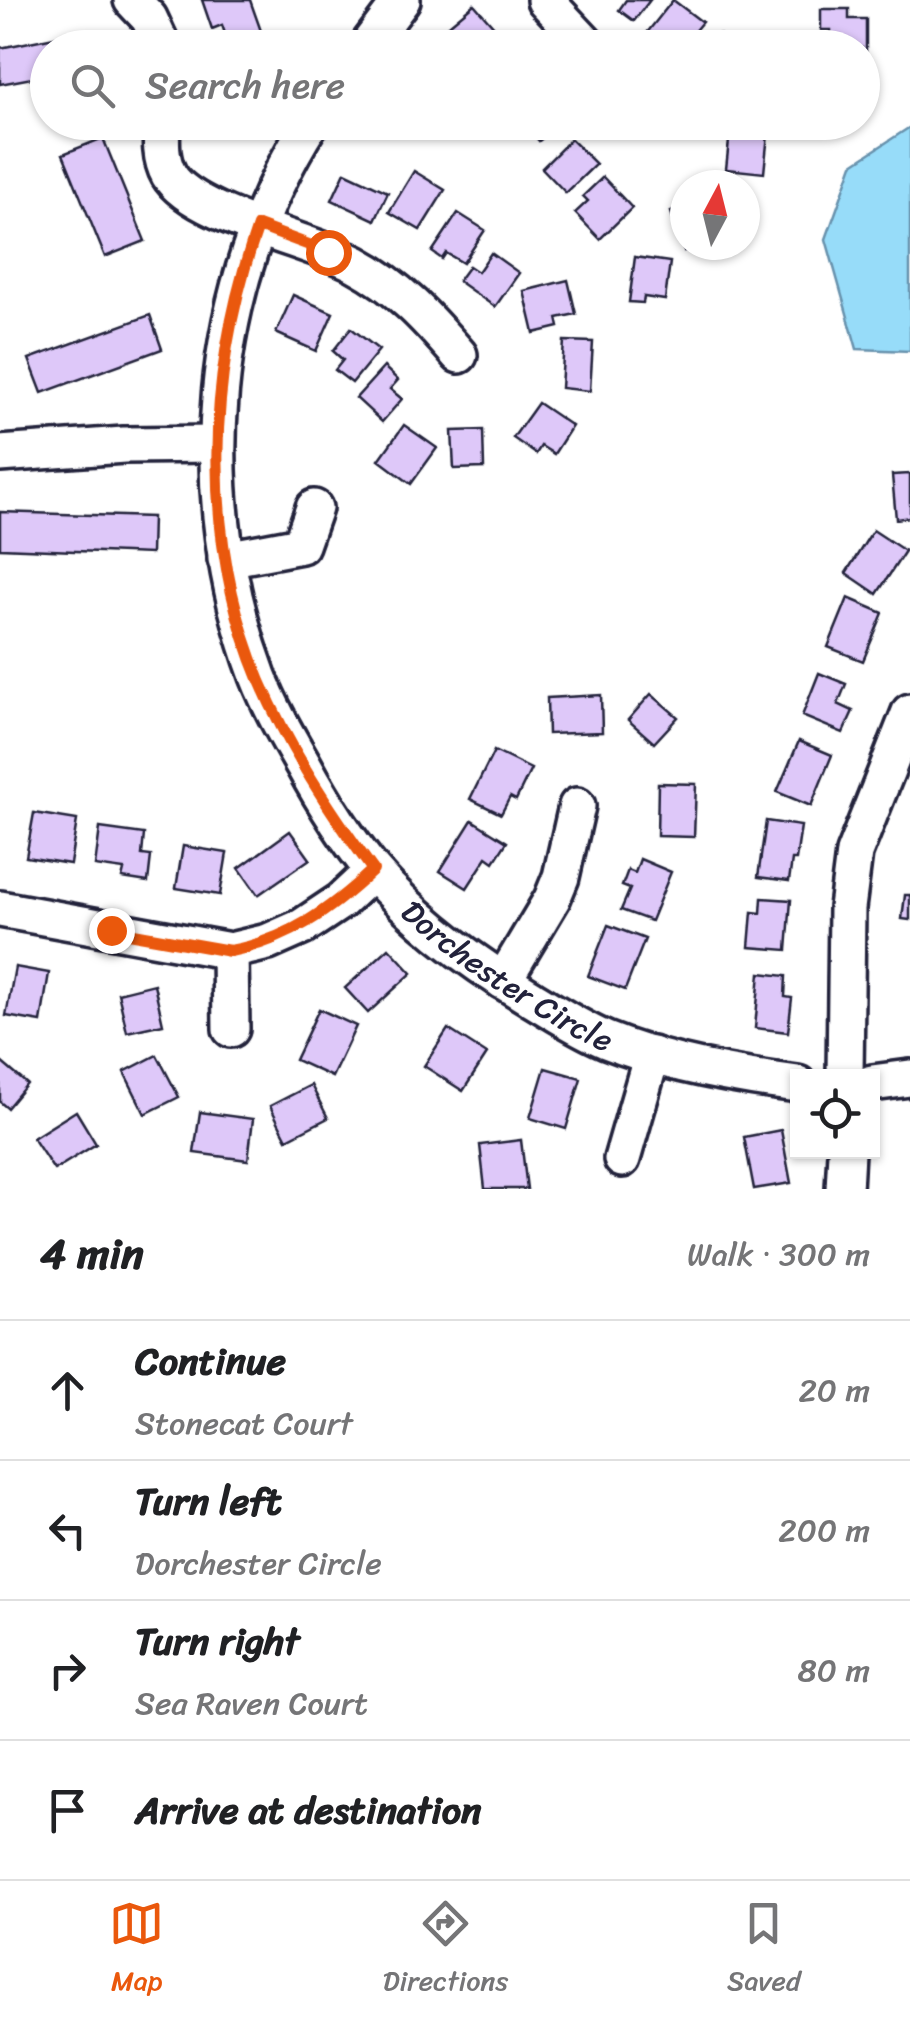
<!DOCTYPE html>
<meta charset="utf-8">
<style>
body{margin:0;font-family:Sriracha,sans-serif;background:#f6f6f6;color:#202124}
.controls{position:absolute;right:30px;bottom:30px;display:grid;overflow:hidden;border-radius:0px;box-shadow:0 2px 8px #0004}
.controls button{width:90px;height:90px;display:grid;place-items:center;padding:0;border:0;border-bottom:2px solid #e0e0e0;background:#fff;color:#202124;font:50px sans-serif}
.compass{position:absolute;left:670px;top:170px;width:90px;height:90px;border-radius:50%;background:#fff;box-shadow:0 2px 8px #0004;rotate:7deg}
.stop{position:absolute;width:30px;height:30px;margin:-22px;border:8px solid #ea580c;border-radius:50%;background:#fff}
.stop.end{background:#ea580c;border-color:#fff;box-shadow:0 2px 10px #0008}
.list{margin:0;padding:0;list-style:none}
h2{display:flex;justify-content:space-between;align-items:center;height:130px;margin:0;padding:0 40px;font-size:42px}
h2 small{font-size:32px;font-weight:400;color:#757577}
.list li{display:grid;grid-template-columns:65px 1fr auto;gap:30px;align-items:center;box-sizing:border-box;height:140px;padding:0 40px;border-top:2px solid #e0e0e0}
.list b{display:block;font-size:38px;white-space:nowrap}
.list p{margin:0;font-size:32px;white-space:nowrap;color:#757577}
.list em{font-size:32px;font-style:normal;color:#757577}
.icon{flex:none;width:55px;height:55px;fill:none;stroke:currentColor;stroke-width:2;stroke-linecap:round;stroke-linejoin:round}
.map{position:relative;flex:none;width:910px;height:1189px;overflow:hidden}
.search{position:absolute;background:#fff;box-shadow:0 2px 8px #0004;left:30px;right:30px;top:30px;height:110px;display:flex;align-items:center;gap:25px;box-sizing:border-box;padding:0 35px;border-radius:55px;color:#757577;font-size:38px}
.sheet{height:690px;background:#fff}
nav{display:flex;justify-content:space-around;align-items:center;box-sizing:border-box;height:140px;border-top:2px solid #e0e0e0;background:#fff;font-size:28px;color:#757577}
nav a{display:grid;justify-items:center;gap:5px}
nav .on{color:#ea580c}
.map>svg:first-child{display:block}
</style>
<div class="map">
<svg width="910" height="1189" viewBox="0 0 910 1189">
<rect width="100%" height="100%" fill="#fff"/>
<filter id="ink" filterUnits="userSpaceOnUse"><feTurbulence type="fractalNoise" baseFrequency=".01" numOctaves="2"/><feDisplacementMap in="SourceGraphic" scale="20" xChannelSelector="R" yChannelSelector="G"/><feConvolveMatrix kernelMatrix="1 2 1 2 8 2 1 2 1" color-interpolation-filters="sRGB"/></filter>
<g filter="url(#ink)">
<path fill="#97dcf9" stroke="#6892ad" stroke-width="2.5" d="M910,127v224l-53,-2 -31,-110 27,-75z"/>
<g fill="#dec8f9" stroke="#22223b" stroke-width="2.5">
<path d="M202,0h48l17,48h-37l-8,-23 -10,4z"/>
<path d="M626,0h24l-16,21 -15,-11z"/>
<path d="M673,0l29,22 -22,26h-17l-17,-14z"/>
<path d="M474,4l28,32 -13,12h-41l-11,-13z"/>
<path d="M821,9h28v10h17v35h-4v-6h-31v-18h-10z"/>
<path d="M719,34l19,14h-29z"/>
<path d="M64,35l2,13h-18v27l-48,9v-36z"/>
<path d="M523,122h39l-23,19z"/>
<path d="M730,131l38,3 -4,39 -38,-4z"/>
<path d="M103,138l42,103 -40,16 -42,-103z"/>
<path d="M571,139l25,25 -30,29 -24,-25z"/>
<path d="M414,171l31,19 -25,40 -31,-18z"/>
<path d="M345,172l43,20 -13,28 -43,-20z"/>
<path d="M603,177l29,31 -32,31 -25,-26 13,-12 -5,-5z"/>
<path d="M685,207v38h16l-17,6 -13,-39z"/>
<path d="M458,213l27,17 -22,33 -17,-10 -4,6 -10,-7z"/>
<path d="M491,253l28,20 -24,34 -37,-26 11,-15 9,6z"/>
<path d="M635,257l35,5 -5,38 -21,-3 -1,6 -14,-1z"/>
<path d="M568,280l8,34 -19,4 2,9 -25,6 -10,-42z"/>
<path d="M293,295l40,18 -17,38 -40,-18z"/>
<path d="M150,315l12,34 -120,44 -13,-34z"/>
<path d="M351,328l28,22 -27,33 -17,-13 8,-10 -10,-9z"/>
<path d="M564,341l29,1 -3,49 -29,-3z"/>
<path d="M384,367l14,13 -8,9 12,10 -20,23 -26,-24z"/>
<path d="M538,403l34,23 -18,28 -13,-8 -5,8 -23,-16z"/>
<path d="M404,425l33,23 -26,36 -32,-24z"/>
<path d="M483,430l1,38 -30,1 -2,-38z"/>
<path d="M910,474v43l-14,2 -4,-44z"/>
<path d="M0,512l152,5 -1,37 -151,-6z"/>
<path d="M873,530l32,21 -28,43 -31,-21z"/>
<path d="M848,598l35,15 -20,48 -35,-14z"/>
<path d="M819,673l27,11 -8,20 15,7 -10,22 -41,-17z"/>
<path d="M651,694l27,23 -24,26 -26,-23z"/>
<path d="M601,695l1,37 -54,2 -1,-36z"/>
<path d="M799,741l33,14 -21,51 -34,-14z"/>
<path d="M494,751l37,18 -15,31 -6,-3 -9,17 -31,-15z"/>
<path d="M658,783l38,1 -2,53 -37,-1z"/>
<path d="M34,813l43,7 -7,44 -44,-7z"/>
<path d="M472,820l35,22 -13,20 -7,-5 -20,31 -27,-17z"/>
<path d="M766,821l35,5 -5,34h-4l-3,21 -31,-4z"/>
<path d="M100,828l44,6 -2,21 9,1 -3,26 -26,-4 2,-8 -29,-4z"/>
<path d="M290,831l20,28 -52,36 -19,-27z"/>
<path d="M183,846l44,7 -7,42 -44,-7z"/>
<path d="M640,859l31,13 -20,49 -30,-11 9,-21 -8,-3 6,-16 7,3z"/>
<path d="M905,895h5v25l-8,-1z"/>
<path d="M762,898l29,2 -4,50 -38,-3 3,-35 9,1z"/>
<path d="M608,925l37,14 -20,51 -37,-14z"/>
<path d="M389,948l23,25 -44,40 -23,-25z"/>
<path d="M15,967l34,6 -8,49 -35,-6z"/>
<path d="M760,973l26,3 -1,21 7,1 -4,34 -33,-4z"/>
<path d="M154,984l9,40 -36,8 -9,-39z"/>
<path d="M319,1009l37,17 -24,51 -37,-17z"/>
<path d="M448,1029l39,25 -24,37 -39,-25z"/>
<path d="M157,1055l22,42 -34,17 -21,-42z"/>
<path d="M0,1061l27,23 -20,24 -7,-6z"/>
<path d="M545,1068l36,10 -15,51 -36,-11z"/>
<path d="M311,1085l17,33 -41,21 -17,-33z"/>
<path d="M76,1111l20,33 -42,26 -21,-32z"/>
<path d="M200,1112l53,7 -5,41 -54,-7z"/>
<path d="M781,1130l10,53 -37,6 -10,-52z"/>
<path d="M521,1140l6,49h-42l-5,-44z"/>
</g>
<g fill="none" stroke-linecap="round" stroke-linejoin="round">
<g stroke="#22223b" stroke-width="42">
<g id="minor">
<path d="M132,0l17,18 14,30"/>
<path d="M545,0l45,48"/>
<path d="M366,48l36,-48"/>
<path d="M162,122c-1,18 -2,37 7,53 23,40 144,66 187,89 43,23 72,55 103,91"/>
<path id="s1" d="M311,122c-104,163 -120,375 -53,554 12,31 29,60 45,88 20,37 44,75 71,108 43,50 96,89 152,123 26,16 52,33 80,45 60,24 127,36 192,44"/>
<path d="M0,454l124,-9 93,-1"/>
<path d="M226,559l75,-14 13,-37"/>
<path d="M0,909l230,42 38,-9 34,-15 39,-26 32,-30"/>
<path d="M230,951l1,78"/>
<path d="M503,981l49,-82 9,-22 16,-71"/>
<path d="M845,1076l2,-168 7,-55 56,-141"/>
<path d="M872,1083l38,-5"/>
<path d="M622,1159l30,-104"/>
<path d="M844,1189l2,-37"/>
</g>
</g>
<use href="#minor" stroke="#fff" stroke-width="35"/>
</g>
</g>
<g fill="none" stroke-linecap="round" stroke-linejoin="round" filter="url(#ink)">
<path stroke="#ea580c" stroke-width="12" d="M111,930l119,21c59,-11 100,-41 143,-81 -43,-59 -84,-121 -113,-189 -60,-144 -53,-309 -2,-455l70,26"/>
</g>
<g text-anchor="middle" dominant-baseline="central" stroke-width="10" stroke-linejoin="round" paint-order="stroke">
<g font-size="32" fill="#22223b" stroke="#fff">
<text stroke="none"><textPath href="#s1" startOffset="975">Dorchester Circle</textPath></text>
</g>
</g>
</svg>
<div class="controls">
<button><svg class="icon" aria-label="locate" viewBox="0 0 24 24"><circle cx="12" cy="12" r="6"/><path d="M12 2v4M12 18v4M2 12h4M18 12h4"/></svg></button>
</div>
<svg class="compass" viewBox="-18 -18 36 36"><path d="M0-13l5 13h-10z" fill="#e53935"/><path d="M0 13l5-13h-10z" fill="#757577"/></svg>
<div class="stop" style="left:328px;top:252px"></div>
<div class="stop end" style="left:111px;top:930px"></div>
<div class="search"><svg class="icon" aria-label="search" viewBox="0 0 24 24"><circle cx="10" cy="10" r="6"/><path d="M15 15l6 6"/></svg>Search here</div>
</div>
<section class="sheet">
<h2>4 min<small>Walk · 300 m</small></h2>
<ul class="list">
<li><svg class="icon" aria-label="ahead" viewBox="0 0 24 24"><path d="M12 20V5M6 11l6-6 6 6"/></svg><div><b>Continue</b><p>Stonecat Court</p></div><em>20 m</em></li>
<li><svg class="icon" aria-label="left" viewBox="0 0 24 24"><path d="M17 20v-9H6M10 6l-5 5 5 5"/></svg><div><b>Turn left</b><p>Dorchester Circle</p></div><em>200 m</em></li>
<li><svg class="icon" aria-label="right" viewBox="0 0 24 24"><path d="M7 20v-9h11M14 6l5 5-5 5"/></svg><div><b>Turn right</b><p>Sea Raven Court</p></div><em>80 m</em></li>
<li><svg class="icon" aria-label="arrive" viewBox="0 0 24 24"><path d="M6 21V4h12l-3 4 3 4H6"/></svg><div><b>Arrive at destination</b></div></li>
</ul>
</section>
<nav>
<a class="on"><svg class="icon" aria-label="map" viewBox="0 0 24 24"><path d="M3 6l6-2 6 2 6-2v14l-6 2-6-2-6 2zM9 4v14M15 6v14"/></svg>Map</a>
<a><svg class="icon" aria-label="directions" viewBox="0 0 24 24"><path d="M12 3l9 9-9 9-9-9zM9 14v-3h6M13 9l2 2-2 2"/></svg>Directions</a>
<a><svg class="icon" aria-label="saved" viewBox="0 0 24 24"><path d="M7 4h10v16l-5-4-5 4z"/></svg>Saved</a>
</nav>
